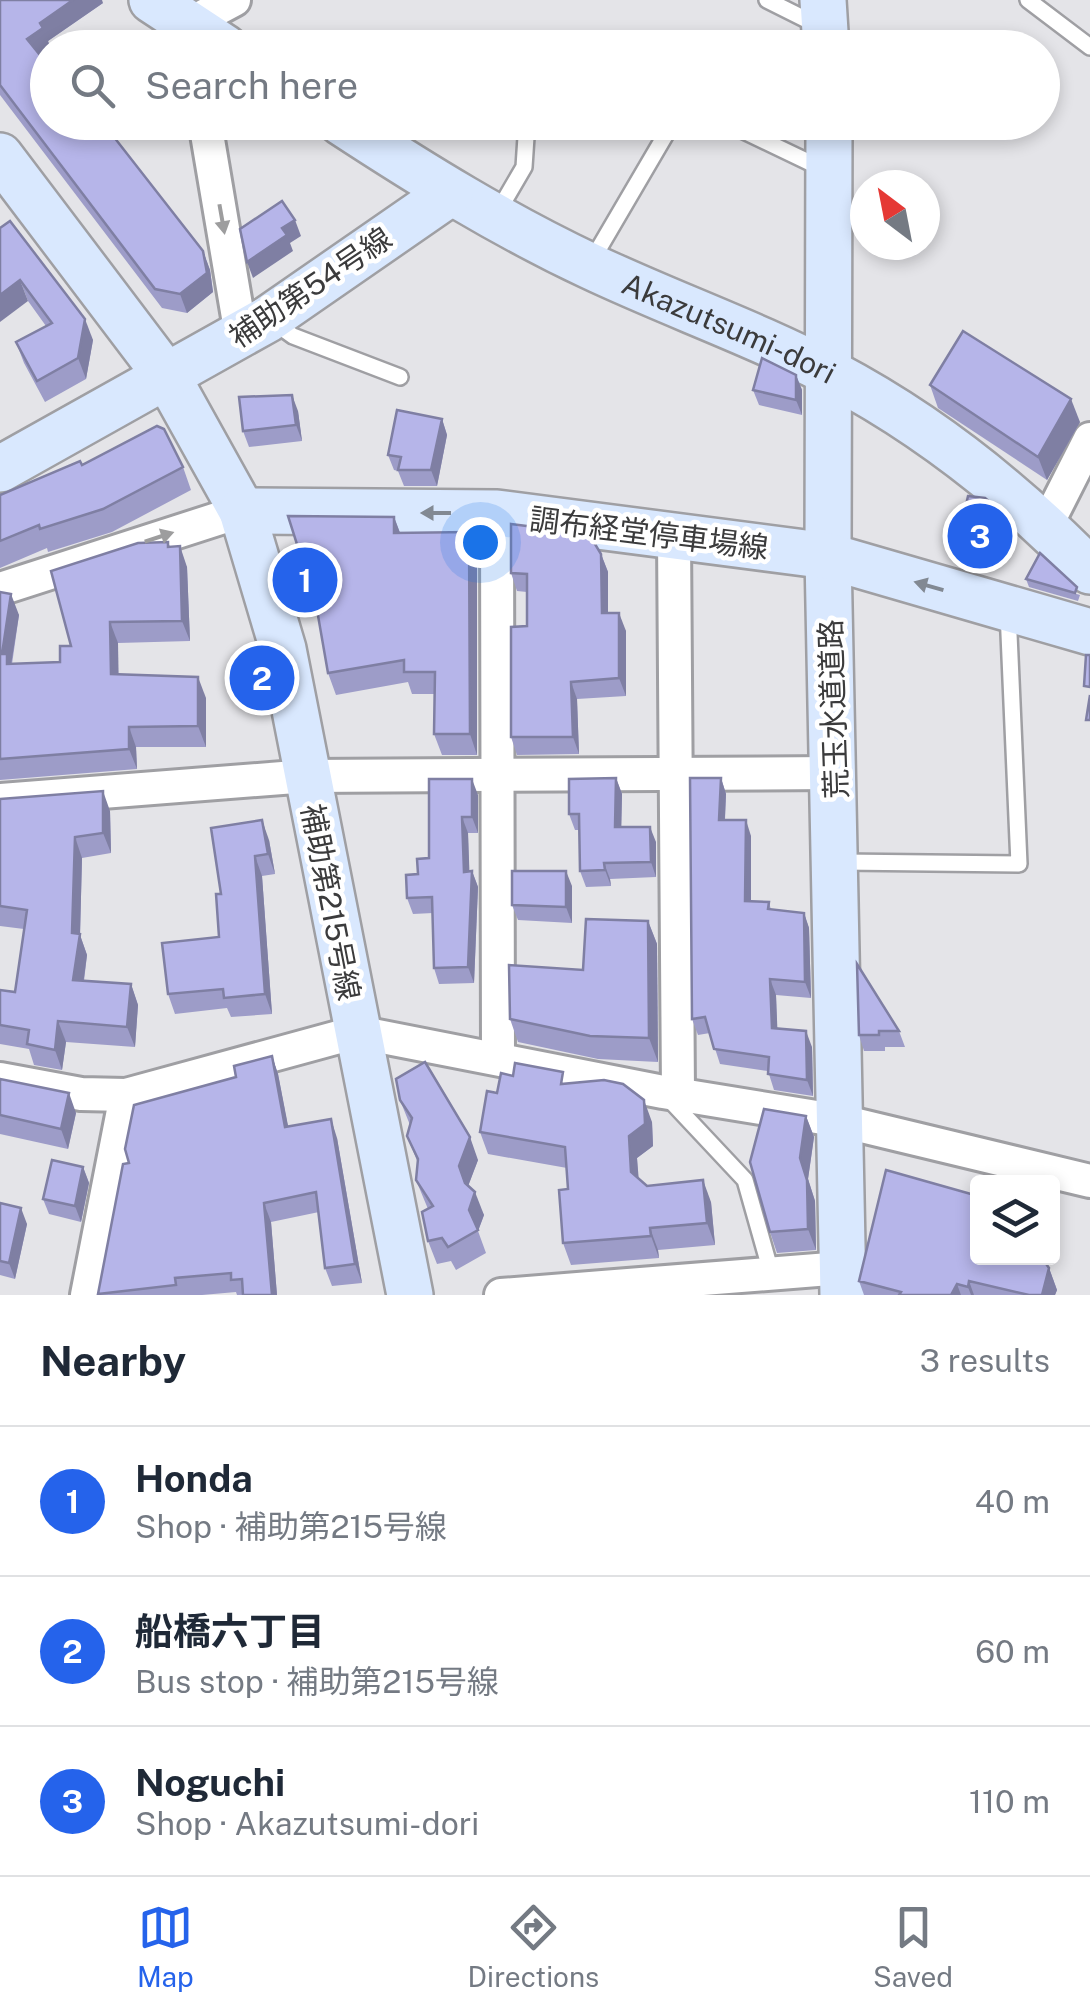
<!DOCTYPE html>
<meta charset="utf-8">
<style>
body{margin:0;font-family:"Public Sans","Noto Sans JP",sans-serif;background:#f2f2f3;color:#1f2937}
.controls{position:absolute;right:30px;bottom:30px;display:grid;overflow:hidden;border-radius:10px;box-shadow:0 5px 15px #0003}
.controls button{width:90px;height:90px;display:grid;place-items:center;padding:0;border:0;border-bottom:2px solid #e0e1e3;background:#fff;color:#1f2937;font:50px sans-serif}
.compass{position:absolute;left:850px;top:170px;width:90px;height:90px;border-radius:50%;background:#fff;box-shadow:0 5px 15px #0003;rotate:328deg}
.you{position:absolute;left:480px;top:542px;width:35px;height:35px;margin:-25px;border:8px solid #fff;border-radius:50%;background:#1a73e8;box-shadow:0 0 0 15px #1a73e833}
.badge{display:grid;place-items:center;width:65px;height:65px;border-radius:50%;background:#2563eb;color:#fff;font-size:32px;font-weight:700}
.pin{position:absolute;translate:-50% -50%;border:5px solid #fff;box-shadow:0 2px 10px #0006}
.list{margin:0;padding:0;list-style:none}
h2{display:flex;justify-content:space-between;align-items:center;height:130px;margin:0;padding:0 40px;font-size:42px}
h2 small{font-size:32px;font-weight:400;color:#747a83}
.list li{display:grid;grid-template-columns:65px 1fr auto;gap:30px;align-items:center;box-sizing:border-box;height:150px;padding:0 40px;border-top:2px solid #e0e1e3}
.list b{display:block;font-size:38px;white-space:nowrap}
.list p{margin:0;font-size:32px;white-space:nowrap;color:#747a83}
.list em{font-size:32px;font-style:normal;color:#747a83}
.icon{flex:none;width:55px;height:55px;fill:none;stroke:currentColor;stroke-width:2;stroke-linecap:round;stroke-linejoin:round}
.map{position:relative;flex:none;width:1090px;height:1295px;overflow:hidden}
.search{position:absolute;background:#fff;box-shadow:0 5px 15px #0003;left:30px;right:30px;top:30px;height:110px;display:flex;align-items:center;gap:25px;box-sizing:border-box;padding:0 35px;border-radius:55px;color:#747a83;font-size:38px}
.sheet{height:580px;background:#fff}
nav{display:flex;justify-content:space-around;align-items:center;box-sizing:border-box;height:140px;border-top:2px solid #e0e1e3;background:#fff;font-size:28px;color:#747a83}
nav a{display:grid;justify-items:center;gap:5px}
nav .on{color:#2563eb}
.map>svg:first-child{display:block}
</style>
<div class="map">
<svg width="1090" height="1295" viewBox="0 0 1090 1295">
<rect width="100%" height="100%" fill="#e4e4e8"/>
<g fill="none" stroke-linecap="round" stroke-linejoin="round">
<g stroke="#9f9fa3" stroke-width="20">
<g id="lane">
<path d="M767,0l50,25"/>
<path d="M1028,0l62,47"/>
<path d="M152,48l34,-22"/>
<path d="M725,122l96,46"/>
<path d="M496,215l28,-48 3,-45"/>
<path d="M591,262l82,-140"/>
<path d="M272,321l21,15 107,41"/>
<path d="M841,862l178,2 -11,-253"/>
<path d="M669,1099l76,81 26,92"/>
</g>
</g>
<g stroke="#9f9fa3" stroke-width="38">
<g id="street">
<path d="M189,24l45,-24"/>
<path d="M205,122l36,213"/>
<path d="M497,513l1,546"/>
<path d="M1046,526l44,-87"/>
<path d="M674,537l4,556"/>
<path d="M0,589l242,-78"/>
<path d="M0,800l308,-24 527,-3"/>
<path d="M0,1079l81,15 45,1 231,-63 306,60 178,29 249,60"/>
<path d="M87,1295l39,-200"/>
<path d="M501,1295l341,-27"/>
</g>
</g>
<g stroke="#9f9fa3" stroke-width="50">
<g id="secondary">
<path d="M152,0l73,48"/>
<path d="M823,0l3,48"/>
<path id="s1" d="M341,122c81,53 162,103 249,144 80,38 164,67 242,108 97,51 182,119 258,197"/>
<path d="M829,122l-1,434 15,739"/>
<path d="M0,156l168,222 74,133 41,138 127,646"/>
<path d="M0,469l268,-150 182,-126"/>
<path d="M242,511l255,2 331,43 262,76"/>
</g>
</g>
<use href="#lane" stroke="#fff" stroke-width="15"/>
<use href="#street" stroke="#fff" stroke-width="32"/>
<use href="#secondary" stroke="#d9e8fe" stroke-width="45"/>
</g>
<g fill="#9d9cc8">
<path d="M0,0l103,3 -55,38 2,6 -11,7 9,68 155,129 7,19 3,22 -26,21 -25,-5 -162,-213z"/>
<path d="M0,228l93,112 -7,39 -41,23 -21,-39 -8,-21 30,-16 -18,-25z"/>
<path d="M796,375l6,15v25l-43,-10 -6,-15z"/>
<path d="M930,385l150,37 -33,58 -109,-72z"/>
<path d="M298,411l4,30 -53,6 -6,-16z"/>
<path d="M442,419l5,16 -10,51h-33l-6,-15 -4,-1 -6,-15z"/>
<path d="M82,465l101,2 8,23 -79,42 -64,20 -1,-4 -47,20v-73z"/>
<path d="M394,517l6,16 77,21v201h-35l-8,-21 1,-40h-23l-4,-12 -72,13 -8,-22z"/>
<path d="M997,519l-11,42 -22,-5 -6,-16z"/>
<path d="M168,542l2,5 17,20 3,74 -72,2v31l88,24v49h-70l1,22 -137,11v-188l19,23 -7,49 48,-2 11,-16z"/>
<path d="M601,554l7,18v41l18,18v65l-49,3 2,55 -62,1 -6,-18 16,-111v-34l-10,-1 -6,-18z"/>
<path d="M1026,579l54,16 -2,6 -49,-14z"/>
<path d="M616,778l6,16 -1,33 35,15v35l-46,2 1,7 -25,1 -6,-16 -1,-41h-4l-6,-16z"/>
<path d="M721,778l5,16 -1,26 26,16v65l18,1 2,8 33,3 5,15 2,70 -35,-3 1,34 35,18 1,49 -39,-6 -6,-19 -48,-7 -10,-31 -12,2 -6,-16z"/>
<path d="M478,795v38h-10l1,38h3l6,16 -4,96 -35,1 -5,-16 -1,-55 -20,1 -6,-16 11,-24z"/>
<path d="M0,799l110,12 1,42 -29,5 -2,77 7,20 -3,26 47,3 7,21 -3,42 -69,-5 -4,28 -28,-5 -5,-16 -29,-5v-54l15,2 9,-63 -24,-3z"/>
<path d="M269,840l6,34 -13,2 10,138 -41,3 -4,-9 -52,6 -7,-20 51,-57 2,-43z"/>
<path d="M572,886v37l-54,-3 -6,-15z"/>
<path d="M648,921l9,23 1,118 -60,-3 -80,-17 -8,-23 73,-49z"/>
<path d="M857,964l42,67 6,16h-20v4h-21l-5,-16z"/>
<path d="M272,1056l6,18 10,53 49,11 25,145 -30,3 -7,-18 -6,-56 -48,10 6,73h-40l-1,-3 -34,3h-103l30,-132 107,-86z"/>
<path d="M0,1079l76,34 -8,36 -68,-15z"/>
<path d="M567,1083l85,39 1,24 -16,12 1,20 9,8 64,16 4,43 -57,5 1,8 -88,7 -8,-22 5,-54 -1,-21 -79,-14 -8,-22 17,-39z"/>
<path d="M400,1100l78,60 -10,26 16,29 -6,16 8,22 -30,17 -5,-9 -14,3 -9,-23v-32l-12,-29 2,-17 -11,-27 3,-11z"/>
<path d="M806,1116l8,21 -6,42 7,22 1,49 -39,3 -7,-21z"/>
<path d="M83,1167l6,16 -8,39 -32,-8 -6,-15z"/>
<path d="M0,1203l27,21 -12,55 -15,-4z"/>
<path d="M978,1258l71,10 8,22 -2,5h-191l-5,-14z"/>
</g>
<g fill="#7f7fa3">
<path d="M73,0h29l1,3 -55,38 2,6 -16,11 -7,-19 13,-16z"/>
<path d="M295,220l6,16 -11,7 3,8 -40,27 -6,-16 35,-34z"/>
<path d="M203,251l7,19 3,22 -26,21 -7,-19z"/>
<path d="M20,280l8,21 -28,21v-27z"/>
<path d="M85,319l8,21 -7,39 -8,-21z"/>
<path d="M796,375l6,15v25l-6,-15z"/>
<path d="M292,395l6,16 4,30 -6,-16z"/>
<path d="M1071,399l9,23 -33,58 -9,-23z"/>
<path d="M442,419l5,16 -10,51 -6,-16z"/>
<path d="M991,503l6,16 -11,42 -6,-15z"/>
<path d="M394,517l8,21 -8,-5z"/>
<path d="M469,532l8,22v201l-7,-21z"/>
<path d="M180,546l7,21 3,74 -8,-20z"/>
<path d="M601,554l7,18v59l-6,-18z"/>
<path d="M11,594l8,21 -8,50 4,9 -13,-20z"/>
<path d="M619,613l7,18v65l-7,-18z"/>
<path d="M110,622l8,21 1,52 -8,-21z"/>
<path d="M198,677l8,21v49l-8,-21z"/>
<path d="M571,682l6,17 2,55 -6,-17z"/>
<path d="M129,727l7,20 1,22 -8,-20z"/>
<path d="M616,778l6,16 -1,49 -6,-16z"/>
<path d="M721,778l5,16 -2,42 -5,-16z"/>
<path d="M472,779l6,16v38l-6,-16z"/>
<path d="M103,791l7,20 1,42 -8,-20z"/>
<path d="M462,817l6,16 2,54 -6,-15z"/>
<path d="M262,820l7,20 6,34 -7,-20z"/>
<path d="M746,820l5,16v81l-6,-16z"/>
<path d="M650,827l6,15v35l-5,-15z"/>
<path d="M75,837l7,21 -2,77 7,20 -6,45 -8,-20 -1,-47z"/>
<path d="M255,856l7,20 10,138 -7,-20z"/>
<path d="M604,863l6,16 1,7 -6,-16z"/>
<path d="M472,871l6,16 -4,96 -6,-16z"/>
<path d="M566,871l6,15v37l-6,-16z"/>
<path d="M804,913l5,15 2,70 -6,-16z"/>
<path d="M648,921l9,23 1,118 -9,-24z"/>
<path d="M770,979l6,16 2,49 -6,-16z"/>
<path d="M131,984l7,21 -3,42 -8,-20z"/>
<path d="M58,1021l8,21 -4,28 -7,-20z"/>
<path d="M806,1031l6,16 1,49 -6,-16z"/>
<path d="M272,1056l6,18 14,72 -7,-19z"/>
<path d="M69,1093l7,20 -8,36 -7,-20z"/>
<path d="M644,1100l8,22 1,24 -16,12 3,36 -9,-22 -2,-36z"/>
<path d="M806,1116l8,21 -6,42 7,22 1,49 -8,-21 -8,-71z"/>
<path d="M331,1119l6,19 25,145 -7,-19z"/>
<path d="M470,1137l8,23 -11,29 -8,-23z"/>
<path d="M83,1167l6,16 -8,39 -6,-16z"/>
<path d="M703,1180l8,22 4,43 -8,-22z"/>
<path d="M475,1192l9,23 -6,16 -9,-21z"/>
<path d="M264,1203l7,19 6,73h-5z"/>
<path d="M21,1208l6,16 -12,55 -6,-16z"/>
<path d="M650,1228l8,22 1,8 -8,-22z"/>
<path d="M1049,1268l8,22 -2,5h-13z"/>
<path d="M969,1281l5,14h-3l-3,-8z"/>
<path d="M957,1284l4,11h-10z"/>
</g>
<g fill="#b6b5e9" stroke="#7f7fa3" stroke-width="2.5">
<path d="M0,0h73l-33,23 3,5 -16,11 21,26 -4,4 4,5v48h39l7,9 9,-8 100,128 4,22 -27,21 -25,-5 -155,-204z"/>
<path d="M282,201l13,19 -13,8 5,7 -40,27 -7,-33z"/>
<path d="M10,221l75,98 -7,39 -41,23 -21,-39 36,-19 -32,-43 -20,15v-67z"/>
<path d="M963,331l108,68 -33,58 -108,-72z"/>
<path d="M762,358l34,17v25l-43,-10z"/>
<path d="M292,395l4,30 -53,6 -4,-34z"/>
<path d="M397,410l45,9 -11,51h-33l3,-13 -13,-2z"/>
<path d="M157,426l7,3 19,38 -80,42 -63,20 -1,-4 -39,16v-46l80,-34 2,4z"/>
<path d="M968,496l17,2 6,5 -11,43 -22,-6z"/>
<path d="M288,516l106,1v16l75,-1 1,202h-36l1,-62h-31v-12l-76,13 -12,-69z"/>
<path d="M511,524l78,10 12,20 1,59h17v65l-48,4 2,55h-62v-110l16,-1v-52l-16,-1z"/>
<path d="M168,542v5l12,-1 2,75 -72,1 1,52 87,3v49l-69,1v22l-129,10v-167l11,2 -9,60h5v10l53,-2v-16h11l-20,-75 87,-28z"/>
<path d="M1040,553l37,34 -2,6 -49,-14z"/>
<path d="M1086,655h4v32l-6,-1z"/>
<path d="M1090,695v25h-4z"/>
<path d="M616,778l-1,49h35l1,35 -47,1 1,7 -25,1 -1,-57h-10v-35z"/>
<path d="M690,778h31l-2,42h27l-1,81 24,1 -1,7 36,4 1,69 -35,-3 2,49 34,3 1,49 -39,-6 1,-17 -55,-8 -9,-32 -13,2z"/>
<path d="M429,779h43v38h-10l2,55 8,-1 -4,96 -34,1 -2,-71 -25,1 -1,-23 12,-1 -1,-15 12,-1z"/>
<path d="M103,791v42l-28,4 -3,96 8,1 -7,46 58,4 -4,43 -69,-6 -3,29 -28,-6 2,-14 -29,-5v-35l15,2 12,-82 -27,-4v-107z"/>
<path d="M262,820l6,34 -13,2 10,138 -41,4 -1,-9 -55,5 -6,-51 57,-6 -3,-43h5l-10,-66z"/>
<path d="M512,871h54v36l-54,-2z"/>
<path d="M586,919l62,2 1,117 -59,-2 -80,-17 -1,-54 74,5z"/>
<path d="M857,964l42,67h-20v4h-20z"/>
<path d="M272,1056l13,71 46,-8 24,145 -30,4 -9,-76 -52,11 8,92h-29l-1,-16 -11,1v-7l-56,5 1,7 -78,9 25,-130 6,-1 -4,-14 9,-44 102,-28 -2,-11z"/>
<path d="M425,1062l45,75 -11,29 6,17 10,9 -6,18 9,20 -30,17 -6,-9 -14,3 -6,-29 11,-6 -17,-26 2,-21 -11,-23 5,-18 -12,-18 -4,-21z"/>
<path d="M515,1063l48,9 -2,12 43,-4 19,4 21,16 1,24 -16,12 2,36 16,14 56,-6 4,43 -57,5 1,8 -88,7 -4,-53 9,-1 -3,-42 -85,-15 7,-41 10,2 4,-20 12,3z"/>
<path d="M0,1079l69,14 -8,36 -61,-14z"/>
<path d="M764,1109l42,7 -6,42 7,22 1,49 -38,3 -20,-70z"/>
<path d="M52,1160l31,7 -8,39 -32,-7z"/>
<path d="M886,1170l92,26v62h64l7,10 -7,27h-13l-60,-14 -1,6 -11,-3 -6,11h-52l2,-3 -42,-11z"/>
<path d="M0,1203l21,5 -12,55 -9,-2z"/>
</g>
<defs><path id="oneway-solid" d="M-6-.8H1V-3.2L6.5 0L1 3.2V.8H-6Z" transform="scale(2.5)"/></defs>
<g fill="#9d9d9e">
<use href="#oneway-solid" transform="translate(222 219) rotate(80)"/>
<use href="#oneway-solid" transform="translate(159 537) rotate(-18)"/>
</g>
<g fill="#828993">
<use href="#oneway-solid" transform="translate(436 513) rotate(-180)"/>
<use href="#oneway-solid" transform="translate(929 586) rotate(-164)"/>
</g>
<g text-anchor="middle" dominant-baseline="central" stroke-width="9" stroke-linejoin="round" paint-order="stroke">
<g font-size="30" fill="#3b3b3c" stroke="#fff">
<text transform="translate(310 287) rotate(-34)">補助第54号線</text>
<text stroke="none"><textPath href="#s1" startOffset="440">Akazutsumi-dori</textPath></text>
<text transform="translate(649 533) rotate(7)">調布経堂停車場線</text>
<text transform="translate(833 709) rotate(-92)">荒玉水道道路</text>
<text transform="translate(331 902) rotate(79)">補助第215号線</text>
</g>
</g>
</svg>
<div class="controls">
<button><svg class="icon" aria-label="layers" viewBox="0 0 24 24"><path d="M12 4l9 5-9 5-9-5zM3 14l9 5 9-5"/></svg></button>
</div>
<svg class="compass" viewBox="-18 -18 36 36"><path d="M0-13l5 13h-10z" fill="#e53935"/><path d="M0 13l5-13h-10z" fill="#747a83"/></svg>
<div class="you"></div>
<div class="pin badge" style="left:305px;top:580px">1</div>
<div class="pin badge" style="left:262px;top:678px">2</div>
<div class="pin badge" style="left:980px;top:536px">3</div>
<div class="search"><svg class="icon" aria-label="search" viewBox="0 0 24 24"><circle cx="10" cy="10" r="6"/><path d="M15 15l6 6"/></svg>Search here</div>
</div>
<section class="sheet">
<h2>Nearby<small>3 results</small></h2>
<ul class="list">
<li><span class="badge">1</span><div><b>Honda</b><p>Shop · 補助第215号線</p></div><em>40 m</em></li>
<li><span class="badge">2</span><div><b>船橋六丁目</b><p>Bus stop · 補助第215号線</p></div><em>60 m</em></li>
<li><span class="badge">3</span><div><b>Noguchi</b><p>Shop · Akazutsumi-dori</p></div><em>110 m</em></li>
</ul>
</section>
<nav>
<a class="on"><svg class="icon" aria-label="map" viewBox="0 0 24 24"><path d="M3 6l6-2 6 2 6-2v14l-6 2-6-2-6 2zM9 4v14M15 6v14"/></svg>Map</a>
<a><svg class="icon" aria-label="directions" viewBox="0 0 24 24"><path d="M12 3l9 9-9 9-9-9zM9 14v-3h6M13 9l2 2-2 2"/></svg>Directions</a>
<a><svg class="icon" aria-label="saved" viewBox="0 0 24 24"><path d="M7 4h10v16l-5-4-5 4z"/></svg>Saved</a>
</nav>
